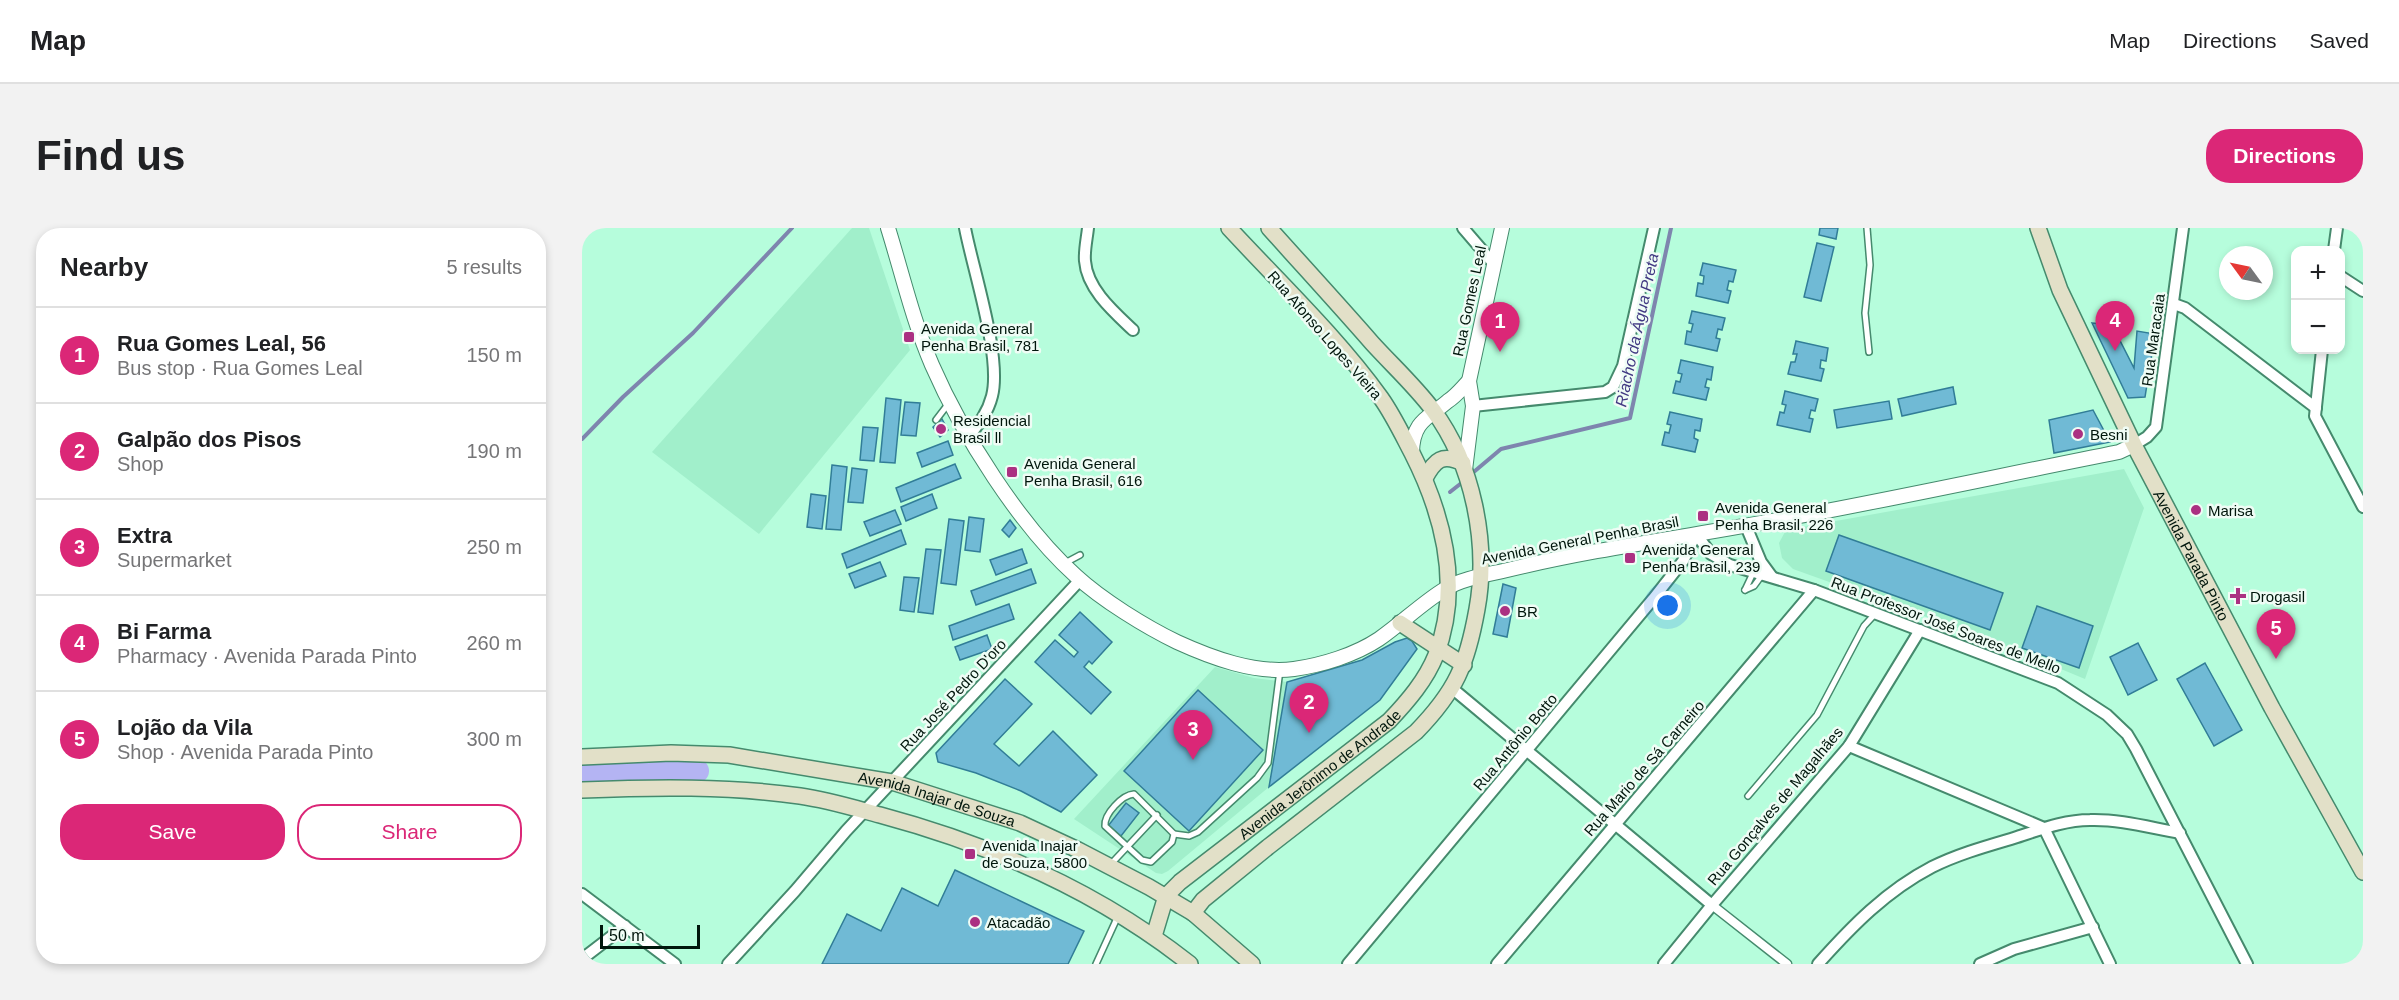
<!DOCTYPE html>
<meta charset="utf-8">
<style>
body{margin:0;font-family:Helvetica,sans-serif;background:#f2f2f2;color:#202124}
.controls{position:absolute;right:18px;top:18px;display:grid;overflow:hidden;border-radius:12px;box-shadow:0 3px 9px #0003}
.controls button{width:54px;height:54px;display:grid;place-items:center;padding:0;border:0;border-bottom:2px solid #e0e0e0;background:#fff;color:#202124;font:30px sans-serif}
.compass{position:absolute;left:1637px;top:18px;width:54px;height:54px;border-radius:50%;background:#fff;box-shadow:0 3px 9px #0003;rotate:303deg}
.scale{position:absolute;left:18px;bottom:15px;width:100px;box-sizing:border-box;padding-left:6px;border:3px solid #00160c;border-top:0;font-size:16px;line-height:21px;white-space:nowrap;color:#00160c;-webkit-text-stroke:4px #effcf5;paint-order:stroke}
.you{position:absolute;left:1086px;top:378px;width:21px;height:21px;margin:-15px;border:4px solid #fff;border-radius:50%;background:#1a73e8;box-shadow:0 0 0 9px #1a73e833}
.badge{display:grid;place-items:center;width:39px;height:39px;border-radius:50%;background:#db2777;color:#fff;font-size:20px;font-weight:700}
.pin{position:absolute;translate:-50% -50px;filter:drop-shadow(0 2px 3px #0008)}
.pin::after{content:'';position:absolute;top:32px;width:21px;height:18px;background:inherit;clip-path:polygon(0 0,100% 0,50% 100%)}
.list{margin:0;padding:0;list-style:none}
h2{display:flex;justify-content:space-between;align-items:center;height:78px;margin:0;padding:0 24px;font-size:26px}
h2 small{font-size:20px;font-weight:400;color:#757577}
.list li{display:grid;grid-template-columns:39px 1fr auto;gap:18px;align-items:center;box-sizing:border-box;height:96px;padding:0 24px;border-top:2px solid #e0e0e0}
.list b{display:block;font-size:22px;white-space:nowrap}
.list p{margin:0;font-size:20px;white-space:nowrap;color:#757577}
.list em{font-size:20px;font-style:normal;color:#757577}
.actions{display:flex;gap:12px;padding:18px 24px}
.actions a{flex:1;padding:14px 0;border:2px solid #db2777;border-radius:24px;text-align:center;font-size:21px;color:#db2777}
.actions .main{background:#db2777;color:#fff}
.map{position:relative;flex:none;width:1781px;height:736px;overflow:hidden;border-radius:24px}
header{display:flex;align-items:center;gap:36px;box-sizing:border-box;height:84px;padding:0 30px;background:#fff;border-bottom:2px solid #e0e0e0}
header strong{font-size:28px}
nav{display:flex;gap:33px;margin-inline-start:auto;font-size:21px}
.intro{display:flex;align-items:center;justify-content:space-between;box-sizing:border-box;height:144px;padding:0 36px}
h1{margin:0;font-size:42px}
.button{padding:15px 27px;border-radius:24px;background:#db2777;color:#fff;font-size:21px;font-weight:700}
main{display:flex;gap:36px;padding:0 36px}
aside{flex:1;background:#fff;border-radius:24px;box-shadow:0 3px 9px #0003}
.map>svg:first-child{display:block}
</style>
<header>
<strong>Map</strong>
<nav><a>Map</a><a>Directions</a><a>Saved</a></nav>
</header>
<div class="intro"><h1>Find us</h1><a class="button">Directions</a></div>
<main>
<aside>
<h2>Nearby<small>5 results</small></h2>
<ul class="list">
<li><span class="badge">1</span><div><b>Rua Gomes Leal, 56</b><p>Bus stop · Rua Gomes Leal</p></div><em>150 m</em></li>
<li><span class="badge">2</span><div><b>Galpão dos Pisos</b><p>Shop</p></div><em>190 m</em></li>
<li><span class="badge">3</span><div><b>Extra</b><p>Supermarket</p></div><em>250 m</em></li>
<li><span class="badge">4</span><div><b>Bi Farma</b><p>Pharmacy · Avenida Parada Pinto</p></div><em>260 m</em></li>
<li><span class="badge">5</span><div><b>Lojão da Vila</b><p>Shop · Avenida Parada Pinto</p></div><em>300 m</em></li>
</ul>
<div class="actions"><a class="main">Save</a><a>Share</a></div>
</aside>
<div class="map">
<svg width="1781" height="736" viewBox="0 0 1781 736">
<rect width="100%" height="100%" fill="#b6fddc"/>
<g fill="#a1efcb">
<path d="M270,0h17l41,122 -151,184 -107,-82z"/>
<path d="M1542,241l20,39 -59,171 -94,-39 -198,-71 -11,-11 -3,-15 7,-13z"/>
<path d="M633,439l39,11 33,4 -18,105 -101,84 -6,3 -6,-1 -82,-54z"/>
</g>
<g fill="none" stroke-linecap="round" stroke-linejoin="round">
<g stroke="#7e85ae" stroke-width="4">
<path d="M0,211l41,-42 70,-64 99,-105"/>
<path d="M887,248l32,-27 129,-31 41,-190"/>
<path d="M868,264l14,-11"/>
</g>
<path stroke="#b4b4f3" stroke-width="24" d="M0,545l85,-3 30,1"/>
</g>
<g fill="#70bad5" stroke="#317d97" stroke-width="1.5">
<path d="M1238,0h18l-2,11 -17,-4z"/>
<path d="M1235,15l17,4 -13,54 -17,-4z"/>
<path d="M1121,35l33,7 -3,12 -4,-1 -2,9 4,1 -3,12 -32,-7 2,-13 5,1 1,-8 -4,-1z"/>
<path d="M1110,83l33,7 -3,12 -4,-1 -2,9 4,1 -3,12 -32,-7 2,-13 4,1 2,-8 -4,-1z"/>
<path d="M1510,95l20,2 22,43 3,-37 18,3 -10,63 -17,1z"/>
<path d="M1214,113l32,7 -2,13 -5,-1 -1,8 4,1 -3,12 -33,-7 3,-12h4l2,-8h-4z"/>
<path d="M1099,132l32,7 -2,13 -4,-1 -2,8 4,1 -3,12 -33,-7 3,-12 4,1 2,-8 -4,-1z"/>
<path d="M1371,159l3,17 -54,12 -4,-17z"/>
<path d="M1203,163l33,8 -3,12 -4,-1 -2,8 4,1 -3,13 -33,-7 3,-13 4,1 2,-8 -4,-1z"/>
<path d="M304,170l15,2 -6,63 -15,-1z"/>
<path d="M1307,173l3,18 -55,9 -3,-18z"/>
<path d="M323,174l15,1 -4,33 -15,-1z"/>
<path d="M1511,182l17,32 -56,11 -5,-33z"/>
<path d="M1088,184l32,7 -2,12 -5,-1 -1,8 4,2 -3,12 -33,-7 3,-13 4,1 2,-8 -4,-1z"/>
<path d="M360,191l6,11 -8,7 -7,-10z"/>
<path d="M281,199l15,1 -4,33 -14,-1z"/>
<path d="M366,213l5,14 -31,12 -5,-14z"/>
<path d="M373,236l6,14 -60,24 -5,-14z"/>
<path d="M250,237l15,2 -6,63 -15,-1z"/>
<path d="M270,240l15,2 -4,33 -15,-1z"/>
<path d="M229,266l15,2 -4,33 -15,-2z"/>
<path d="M350,266l5,14 -31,13 -5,-14z"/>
<path d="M313,282l6,14 -31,12 -6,-14z"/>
<path d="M387,289l15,2 -4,33 -15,-2z"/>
<path d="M367,291l15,2 -8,64 -15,-2z"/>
<path d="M428,292l6,8 -7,9 -7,-7z"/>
<path d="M319,302l5,14 -59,24 -5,-14z"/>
<path d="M1257,307l164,58 -13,37 -164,-59z"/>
<path d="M344,321l15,1 -8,64 -15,-2z"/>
<path d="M440,321l5,14 -31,12 -6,-15z"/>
<path d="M298,334l6,14 -31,12 -6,-14z"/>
<path d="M449,341l5,14 -60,22 -5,-14z"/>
<path d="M322,349l15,1 -5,34 -14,-2z"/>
<path d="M921,356l13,4 -9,49 -14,-3z"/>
<path d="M427,376l5,15 -61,21 -4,-14z"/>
<path d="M1455,378l56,20 -14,42 -57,-20z"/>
<path d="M498,384l32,30 -20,22 -3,-3 -5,6 27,25 -20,22 -56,-52 20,-22 19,17 4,-5 -19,-17z"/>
<path d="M405,407l5,14 -32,11 -5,-13z"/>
<path d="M825,410l5,3 5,8 -37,51 -111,87 18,-105 75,-22 33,-18z"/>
<path d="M1556,415l19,37 -29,15 -18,-38z"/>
<path d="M1623,435l37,67 -28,16 -37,-67z"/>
<path d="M423,451l27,25 -38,40 25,22 34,-35 44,44 -36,37 -40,-21 -45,-18 -38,-11 -2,-9z"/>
<path d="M616,462l65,60 -74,81 -65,-60z"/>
<path d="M544,575l13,10 -18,23 -13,-10z"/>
<path d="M373,642l129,61 -16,33h-246l25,-50 34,17 21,-43 36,18z"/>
</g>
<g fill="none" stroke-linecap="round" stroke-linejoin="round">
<g stroke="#458a6d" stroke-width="8">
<g id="service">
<path d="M1285,0l3,37 -5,48 4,39"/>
<path d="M354,192l13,-17"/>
<path d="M483,335l15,-8"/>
<path d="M1163,362l9,-4 8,-11"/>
<path d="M1163,362l8,-17"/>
<path d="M552,566l40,40 -2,8 -21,20 -9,-2 -37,-34c-1,-12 17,-31 29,-32z"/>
<path d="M1166,568l69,-81 47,-89 11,-12"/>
<path d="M592,606l15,2 9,-4 59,-54 11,-15 12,-93"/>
<path d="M528,637l47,-50"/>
<path d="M514,736l22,-48"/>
</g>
</g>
<g stroke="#458a6d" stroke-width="11">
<path id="pedestrian" d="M1130,677l75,59"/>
</g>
<g stroke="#458a6d" stroke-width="14">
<g id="minor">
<path d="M383,0c8,42 37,129 27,168 -4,16 -13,28 -23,40"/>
<path d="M506,0c-1,10 -4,23 -3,33 2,28 29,51 48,69"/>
<path d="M881,0l31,36"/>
<path d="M1752,22l3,-22"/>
<path d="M1758,48l23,15"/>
<path d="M1592,76l11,4 131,100"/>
<path d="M1740,122l-7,66 48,91"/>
<path d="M891,178l132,-14 8,-5 10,-21 31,-138"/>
<path d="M1552,217l13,-8 9,-10 27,-199"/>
<path d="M1164,298l15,36 11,15"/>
<path d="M871,461l259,216"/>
<path d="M1267,518l195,82 66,136"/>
<path d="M0,666l93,70"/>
<path d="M0,731l43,-33"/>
<path d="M146,736l67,-73 51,-60 234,-251"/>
<path d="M766,736l305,-365 30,-38 13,-27 15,20 19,11 84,25 244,93 49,32 20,19 9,15 111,215"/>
<path d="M915,736l317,-374"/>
<path d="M1082,736l48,-59 137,-159 71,-116"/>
<path d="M1236,736c34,-38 68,-73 114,-97 26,-13 55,-21 82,-29 25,-8 50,-18 76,-18 30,-1 61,8 90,13"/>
<path d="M1398,736l34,-15 79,-22"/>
</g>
</g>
<g stroke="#458a6d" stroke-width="16">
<g id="tertiary">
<path d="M306,0c14,45 25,93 44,137 30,69 88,161 144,211 26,24 70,51 101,66 35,16 78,32 117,27 28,-4 61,-14 85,-30 23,-16 43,-36 66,-50 16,-10 40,-14 58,-18 98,-24 198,-36 297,-55 107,-20 213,-43 319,-64l15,-7"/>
<path d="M830,224c1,-31 15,-33 36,-51 8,-5 14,-13 21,-20"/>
<path d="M883,242l8,-64 -4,-25 33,-153"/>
</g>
</g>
<g stroke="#458a6d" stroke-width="18">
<g id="secondary">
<path id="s1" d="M1456,0l22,62 74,155 138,263 91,164"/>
<path d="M843,250c10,-18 17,-25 38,-15"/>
<path d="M818,395l64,42"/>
<path id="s2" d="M0,529l89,-4 58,2 163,27 128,41 58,27 71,37 44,26 59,51"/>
<path d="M0,562c72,-3 147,-4 218,6 28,4 54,12 80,19 112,30 219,77 310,149"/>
<path d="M611,685l10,-13 65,-53 148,-115c40,-41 51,-67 61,-123 12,-66 -4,-145 -44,-199 -18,-24 -41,-45 -61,-67 -34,-39 -69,-77 -103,-115"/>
<path id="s3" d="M572,708l12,-40 14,-14 209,-161c19,-20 37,-41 47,-66 26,-69 8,-139 -24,-202 -10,-19 -19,-38 -31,-55 -44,-61 -101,-115 -152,-170"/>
</g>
</g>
<use href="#service" stroke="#fff" stroke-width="5"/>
<use href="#pedestrian" stroke="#fff" stroke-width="8"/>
<use href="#minor" stroke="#fff" stroke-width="10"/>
<use href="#tertiary" stroke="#fff" stroke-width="14"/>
<use href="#secondary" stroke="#e2e0c8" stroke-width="15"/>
</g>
<g fill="#ab3082" stroke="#effcf5" stroke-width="2">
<rect x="321" y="103" width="12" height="12" rx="3"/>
<circle cx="359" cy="201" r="6"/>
<circle cx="1496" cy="206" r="6"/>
<rect x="424" y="238" width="12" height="12" rx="3"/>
<circle cx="1614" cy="282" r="6"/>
<rect x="1115" y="282" width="12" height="12" rx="3"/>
<rect x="1042" y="324" width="12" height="12" rx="3"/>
<path d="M1653 359h6v6h6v6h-6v6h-6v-6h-6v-6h6z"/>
<circle cx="923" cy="383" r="6"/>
<rect x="382" y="620" width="12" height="12" rx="3"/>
<circle cx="393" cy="694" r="6"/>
</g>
<g text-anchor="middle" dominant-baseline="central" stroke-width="5" stroke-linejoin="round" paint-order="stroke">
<g font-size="15" fill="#00160c" stroke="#effcf5">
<text transform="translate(887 73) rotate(-78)">Rua Gomes Leal</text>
<text transform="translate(743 107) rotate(49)">Rua Afonso Lopes Vieira</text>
<text transform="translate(1571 112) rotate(-82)">Rua Maracaia</text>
<text transform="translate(998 312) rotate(-11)">Avenida General Penha Brasil</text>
<text stroke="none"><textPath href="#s1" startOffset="362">Avenida Parada Pinto</textPath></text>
<text transform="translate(1364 397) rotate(21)">Rua Professor José Soares de Mello</text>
<text transform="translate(371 467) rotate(-47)">Rua José Pedro D'oro</text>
<text transform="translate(933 514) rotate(-50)">Rua Antônio Botto</text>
<text transform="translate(1062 540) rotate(-49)">Rua Mario de Sá Carneiro</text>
<text stroke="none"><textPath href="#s3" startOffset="238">Avenida Jerônimo de Andrade</textPath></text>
<text stroke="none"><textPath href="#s2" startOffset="360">Avenida Inajar de Souza</textPath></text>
<text transform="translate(1193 578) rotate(-50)">Rua Gonçalves de Magalhães</text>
</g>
<g font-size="15" fill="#00160c" stroke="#effcf5" text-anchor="start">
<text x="339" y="100">Avenida General<tspan x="339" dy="17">Penha Brasil, 781</tspan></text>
<text x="371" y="192">Residencial<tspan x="371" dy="17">Brasil ll</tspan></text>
<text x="1508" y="206">Besni</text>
<text x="442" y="235">Avenida General<tspan x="442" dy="17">Penha Brasil, 616</tspan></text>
<text x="1133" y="279">Avenida General<tspan x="1133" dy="17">Penha Brasil, 226</tspan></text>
<text x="1626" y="282">Marisa</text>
<text x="1060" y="321">Avenida General<tspan x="1060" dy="17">Penha Brasil, 239</tspan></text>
<text x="1668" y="368">Drogasil</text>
<text x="935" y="383">BR</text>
<text x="400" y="617">Avenida Inajar<tspan x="400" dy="17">de Souza, 5800</tspan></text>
<text x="405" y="694">Atacadão</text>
</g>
<g font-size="16" font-style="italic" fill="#403882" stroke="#effcf5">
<text transform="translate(1055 102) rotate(-78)">Riacho da Água Preta</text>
</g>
</g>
</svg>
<div class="controls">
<button>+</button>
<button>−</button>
</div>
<svg class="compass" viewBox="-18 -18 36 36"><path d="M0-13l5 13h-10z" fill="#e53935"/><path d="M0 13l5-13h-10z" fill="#757577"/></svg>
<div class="scale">50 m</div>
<div class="you"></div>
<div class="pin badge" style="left:918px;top:124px">1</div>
<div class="pin badge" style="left:727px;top:505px">2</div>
<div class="pin badge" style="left:611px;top:532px">3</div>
<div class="pin badge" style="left:1533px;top:123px">4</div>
<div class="pin badge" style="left:1694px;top:431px">5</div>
</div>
</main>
